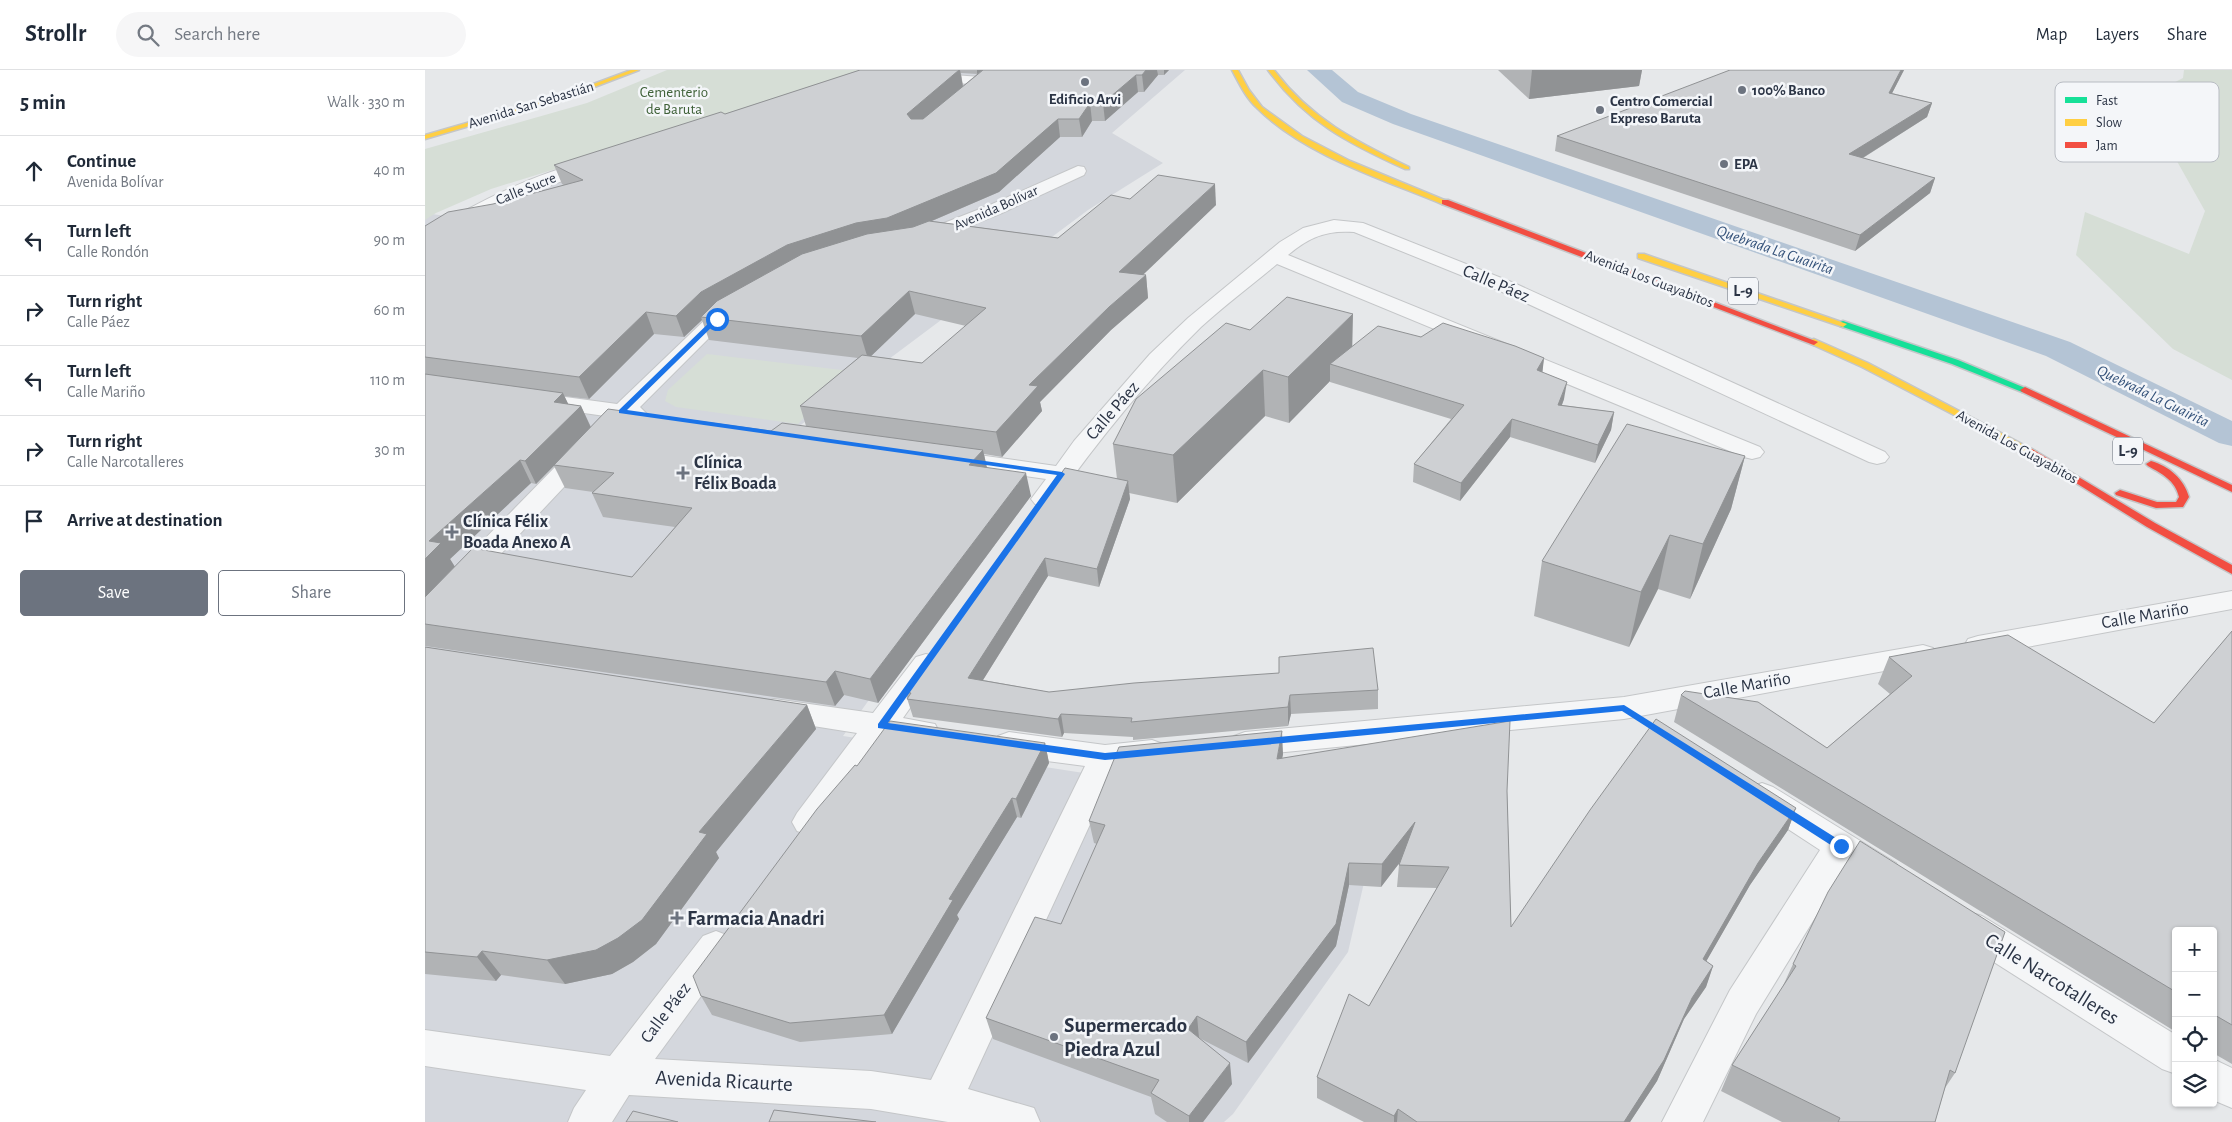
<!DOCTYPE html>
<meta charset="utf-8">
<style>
body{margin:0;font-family:"Alegreya Sans",sans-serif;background:#f6f6f7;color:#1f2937}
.controls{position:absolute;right:15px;bottom:15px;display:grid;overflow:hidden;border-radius:5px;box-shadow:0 1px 4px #0004}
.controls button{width:45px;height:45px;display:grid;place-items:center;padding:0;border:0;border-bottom:1px solid #e0e1e3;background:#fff;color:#1f2937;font:25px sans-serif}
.stop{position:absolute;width:15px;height:15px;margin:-11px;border:4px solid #1a73e8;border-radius:50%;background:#fff}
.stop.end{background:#1a73e8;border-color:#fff;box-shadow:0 1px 5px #0008}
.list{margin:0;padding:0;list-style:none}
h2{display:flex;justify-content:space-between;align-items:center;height:65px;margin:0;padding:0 20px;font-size:21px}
h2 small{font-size:16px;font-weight:400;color:#747a83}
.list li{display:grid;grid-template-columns:32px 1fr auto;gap:15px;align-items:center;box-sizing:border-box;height:70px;padding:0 20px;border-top:1px solid #e0e1e3}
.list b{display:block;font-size:19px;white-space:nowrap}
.list p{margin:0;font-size:16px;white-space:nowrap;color:#747a83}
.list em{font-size:16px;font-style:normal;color:#747a83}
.actions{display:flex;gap:10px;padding:15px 20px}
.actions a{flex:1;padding:11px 0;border:1px solid #6c737f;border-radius:5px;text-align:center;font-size:18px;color:#6c737f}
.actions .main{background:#6c737f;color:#fff}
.icon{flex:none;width:28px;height:28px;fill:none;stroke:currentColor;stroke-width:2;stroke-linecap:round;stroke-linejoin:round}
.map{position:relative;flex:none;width:1807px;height:1052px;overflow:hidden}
header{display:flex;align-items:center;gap:30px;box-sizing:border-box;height:70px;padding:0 25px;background:#fff;border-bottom:1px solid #e0e1e3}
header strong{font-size:24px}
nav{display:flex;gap:28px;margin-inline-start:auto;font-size:18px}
.search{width:350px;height:45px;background:#f6f6f7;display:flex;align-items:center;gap:12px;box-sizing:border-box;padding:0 18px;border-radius:28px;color:#747a83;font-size:19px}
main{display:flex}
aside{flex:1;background:#fff}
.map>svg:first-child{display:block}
</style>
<header>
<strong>Strollr</strong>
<div class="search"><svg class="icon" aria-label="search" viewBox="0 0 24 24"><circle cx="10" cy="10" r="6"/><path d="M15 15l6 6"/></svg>Search here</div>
<nav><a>Map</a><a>Layers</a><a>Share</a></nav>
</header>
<main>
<aside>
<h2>5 min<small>Walk · 330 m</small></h2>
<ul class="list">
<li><svg class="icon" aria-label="ahead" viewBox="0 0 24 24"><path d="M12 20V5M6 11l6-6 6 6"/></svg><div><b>Continue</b><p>Avenida Bolívar</p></div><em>40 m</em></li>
<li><svg class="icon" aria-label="left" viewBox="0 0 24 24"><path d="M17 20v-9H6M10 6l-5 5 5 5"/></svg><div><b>Turn left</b><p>Calle Rondón</p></div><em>90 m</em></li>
<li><svg class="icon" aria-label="right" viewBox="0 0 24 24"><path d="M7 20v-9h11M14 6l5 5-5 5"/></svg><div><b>Turn right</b><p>Calle Páez</p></div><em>60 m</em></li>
<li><svg class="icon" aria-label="left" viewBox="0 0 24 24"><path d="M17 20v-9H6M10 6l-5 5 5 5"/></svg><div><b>Turn left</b><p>Calle Mariño</p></div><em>110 m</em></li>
<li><svg class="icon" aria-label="right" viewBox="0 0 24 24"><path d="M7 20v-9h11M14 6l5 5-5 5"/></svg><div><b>Turn right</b><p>Calle Narcotalleres</p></div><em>30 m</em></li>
<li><svg class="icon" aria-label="arrive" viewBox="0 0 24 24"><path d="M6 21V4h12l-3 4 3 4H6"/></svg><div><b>Arrive at destination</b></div></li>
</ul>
<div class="actions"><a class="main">Save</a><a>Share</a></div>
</aside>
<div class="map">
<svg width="1807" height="1052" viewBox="0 0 1807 1052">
<rect width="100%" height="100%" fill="#e6e8ea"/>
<path fill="#d4d7dd" d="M431,0h329l-73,63 51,30 -75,47 -314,235 249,41 -180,250 273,42 259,57 -27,117 -115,162 -9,8h-799v-909l35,5z"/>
<g fill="#d6ded6">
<path d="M242,0h194l8,2 -378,117 -55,24 -11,7v-71l162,-46z"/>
<path d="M1759,0h48v310l-59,-31 -97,-94 9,-43 104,42 16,-43 -36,-64 -23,-50 37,-19z"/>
<path d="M282,284l143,17 -52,53 -122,-17 -11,-6 3,-11z"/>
</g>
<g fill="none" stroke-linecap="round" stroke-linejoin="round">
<path fill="#b4c4d5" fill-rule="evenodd" d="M882,0h25l26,22 53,22 659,228 162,79v25l-13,-3 -173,-87 -653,-232 -51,-22z"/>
<g stroke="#c4c6c8" stroke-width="2">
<g id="street">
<path d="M500,3l56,4 7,4 -7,4 -61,-5 -2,-3 2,-3z"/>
<path d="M169,89l6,1 2,4 -2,4 -78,27 -43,21 -47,30 -7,2v-14c53,-33 108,-60 169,-75z"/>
<path d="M653,96l6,1 2,4 -2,4 -82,38 -72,29 -7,2 -7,-2 -2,-4 2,-4 74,-29z"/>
<path d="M909,150l29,3 151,60 371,169 4,5 -4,5 -8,2 -8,-2 -369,-171 -146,-59c-28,-2 -45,5 -66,23l472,192 4,5 -4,5 -8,2 -8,-2 -467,-193c-25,21 -52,41 -76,63 -55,54 -104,115 -148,177l-9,3 -9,-3 -4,-5 15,-20 -96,-14 -8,-2 -4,-5 4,-5 8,-2 106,15 18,-25 76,-87 38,-36 92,-76 23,-14z"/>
<path d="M310,232l7,2 3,4 -3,4 -18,11 -84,84 6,6 -3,5 -15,1 -193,205 -10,2v-26l180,-184 -70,-10 -3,-5 3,-5 8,-2 74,10 93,-89 18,-11z"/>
<path d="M1807,521v18l-254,47 -10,-3 -4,-7 4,-7 10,-3z"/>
<path d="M1498,575l10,3 4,7 -4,7 -309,57 -379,37 -11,-4 -5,-8 5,-8 11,-4 379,-35z"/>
<path d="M501,584l10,3 5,7 -38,54 32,6 4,8 -4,8 -11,3 -36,-5 -67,93 -12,4 -12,-4 -5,-9 5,-9 60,-80 -94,-15 -4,-8 4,-8 11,-3 99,14 43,-56z"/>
<path d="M584,662l96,13 47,-5 11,4 5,8 -5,8 -11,4 -36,4 -148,321 66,19 6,14h-92l-77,-13 -242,-14 -17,27h-44l6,-14 12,-18 -161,-24v-36l185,26 93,-120 13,-5 13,5 5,11 -5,11 -74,101 216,12 60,9 154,-314 -76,-10 -11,-4 -5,-8 5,-8z"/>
<path d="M1337,713l11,4 123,76 5,10 -5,10 -12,4 -12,-4 -26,-16 -90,147 -53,108h-41l68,-132 90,-140 -69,-45 -5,-9 5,-9z"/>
<path d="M1544,842l13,4 194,119v39l-14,-5 -206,-131 -5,-11 5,-11z"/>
<path d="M1788,989l19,9v40l-19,-8z"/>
</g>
</g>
<g stroke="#c4c6c8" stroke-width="3">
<path id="fast" d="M1418,251l115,39 72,30 -2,2h-6l-70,-28 -112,-38v-4z"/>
</g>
<g stroke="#c4c6c8" stroke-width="3">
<g id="slow">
<path d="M206,0h8l-71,27 -143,42v-4l139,-40z"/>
<path d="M807,0h6l11,20 13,17 40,29 48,25 99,41 -7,2c-60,-25 -138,-49 -185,-96 -11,-10 -18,-25 -25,-38z"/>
<path d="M843,0h6c37,49 81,71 135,97v2h-4c-57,-26 -99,-47 -137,-99z"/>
<path d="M1213,184h6l203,70 -4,3 -3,-1 -202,-68z"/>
<path d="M1389,269l54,24 169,89 -5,3 -3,-1 -167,-87 -51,-23v-4z"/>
</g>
</g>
<g stroke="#c4c6c8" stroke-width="3">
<g id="jam">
<path d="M1017,130h6l370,142 -4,3 -3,-1 -369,-140z"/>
<path d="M1600,317l207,98v7l-210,-100 -2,-2z"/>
<path d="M1607,379l123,74 77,42v9l-85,-47 -118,-73 -2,-2z"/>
<path d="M1726,391c18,5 33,18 38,36l-6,10 -27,1 -40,-13 -1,-2 5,-3 37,12h19l3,-5c-4,-17 -17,-23 -31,-31l-2,-2z"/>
</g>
</g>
<use href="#street" fill="#f5f6f7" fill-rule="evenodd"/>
<use href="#fast" fill="#16e098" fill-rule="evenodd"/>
<use href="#slow" fill="#ffcf43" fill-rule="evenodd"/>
<use href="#jam" fill="#f24e42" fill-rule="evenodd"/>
</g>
<g fill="#b1b3b5" fill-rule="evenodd">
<path d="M435,0h309l-5,5h-6l-14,17h-6l-33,29h-13l-10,16h-22l-61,55 -67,29 126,17 72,-39 86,6 -74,70h4l2,23 -37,32 -71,72 2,9 -40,46 -18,-3 3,14 44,28 -153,207 -34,-8 -9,11 -410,-60v-420l68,-22 71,-19 -2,-1 -8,-19 171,-51zM536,3l16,1 -14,12zM490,244l51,12 -44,37 -51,-7zM277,250l7,20 149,18 -58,48 6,20 -35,5 -180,-4 -10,-21 -13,-2 -4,-8 25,3 65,-65 30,3zM129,396l11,22 28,4 -1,1 11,24 72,10 -43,50 -177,-10 -5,-8 81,-76 5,1z"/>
<path d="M1073,0h144l-3,16 -110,13z"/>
<path d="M1479,0l-12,23 40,10 -5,14 -64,41 72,20 -5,15 -75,58 -300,-100 2,-15z"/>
<path d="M825,260l102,17 69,-10 123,21 -2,14 22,27 -2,6 52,7 -3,18 -16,33 -85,-26 -50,64 -47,-19 1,-18 37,-45 -121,-37v-1l-41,42 -24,-7 -88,87 -48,-10 1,6 -31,88 -51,-11 -65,104 66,12 329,-2v19l-87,5 -3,12 -155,14v-3l-69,-4 -2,4 -149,-20 -8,-25 212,-213 -4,-35z"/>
<path d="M1320,386l-14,53 -41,90 -32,-10 -29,58 -95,-31 8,-55z"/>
<path d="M1807,561v433l-19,-11v-122h-37v101l-502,-310 7,-27 146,53 63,-54 -12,-10 11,-27 265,66z"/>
<path d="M0,577l382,58 9,24 -100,123 3,6 -63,86 -23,18 -21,12 -47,10 -64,-9 -5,6 -71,-7z"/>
<path d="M620,673l4,20 -28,55 -4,-1 -60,98 2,4 -67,115 -92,8 -88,-27 -11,-19 156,-230z"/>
<path d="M858,684l-1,4 225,33 4,136 285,-119 -8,22 -38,55 -44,76 7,5 -7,21 -22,32 -27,62 -27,41h-266l-47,-24v-21l52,-71 68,-118 -40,-1 2,-22 1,-3 -19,25 -32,-2 -13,61 -88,117 -49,-25 33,46 -29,38h-36l-12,-8 -4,-17 -158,-58 -7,-21 75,-94 36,-80 -3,-1 -5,-22z"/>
<path d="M1368,894l162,109 -10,15 -10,34h-153l-61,-31 11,-26 50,-77z"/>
</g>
<g fill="#909294">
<path d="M534,0h1l3,17 -52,45 -4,-18z"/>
<path d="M552,0h6l-6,4z"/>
<path d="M721,0h11l1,5 -14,17 -2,-17z"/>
<path d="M739,0h5l-5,5z"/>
<path d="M1107,0h110l-3,16 -110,13z"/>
<path d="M1476,0h3l-19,37 4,-14z"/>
<path d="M711,5l2,17 -33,29 -2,-18z"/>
<path d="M665,33l2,18 -10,16 -3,-18z"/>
<path d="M1507,33l-5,14 -82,52 4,-15z"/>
<path d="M633,49l2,18 -61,55 -107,46 -191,79 1,3 -18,17 -8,-21 25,-24 86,-47z"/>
<path d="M1510,108l-5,15 -75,58 5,-16z"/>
<path d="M790,114l1,21 -94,90 -3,-23z"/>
<path d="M721,205l2,23 -37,32 -71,72 2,9 -40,46 -6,-25 33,-47 80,-78z"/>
<path d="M484,221l6,23 -47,45 -7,-23z"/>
<path d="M221,242l8,22 -65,65 -10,-22z"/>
<path d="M928,244l-1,44 -22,6v17l-41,42 -1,-46z"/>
<path d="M1119,288l-2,18 -5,-6z"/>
<path d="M838,300l2,46 -88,87 -4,-48z"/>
<path d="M1142,312l-3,17 -9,24 3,-18z"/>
<path d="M138,323l10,21 8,-8 10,22 -55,56 -11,-23 29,-59z"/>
<path d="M1189,342l-3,18 -16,33 3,-18z"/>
<path d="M1087,349l-2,18 -50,64 1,-18z"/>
<path d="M558,380l5,23 -19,-8z"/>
<path d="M1320,386l-14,53 -41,90 13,-55z"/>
<path d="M95,390l11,23 -81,76 5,8 -30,30v-38l4,-18z"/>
<path d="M601,403l5,23 -153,207 -8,-24z"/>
<path d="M703,411l2,18 -31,88 -2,-18z"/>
<path d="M1245,465l-12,54 -29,58 12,-55z"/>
<path d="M620,488l3,18 -75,120 -5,-18z"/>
<path d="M410,601l9,24 -9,11 -9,-24z"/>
<path d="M865,625l1,19 -3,12v-19z"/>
<path d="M382,635l9,24 -100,123 3,6 -63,86 -23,18 -21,12 -47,10 -18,-24 152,-128z"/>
<path d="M636,644l3,19 -2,4 -4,-18z"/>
<path d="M857,661l1,23 -5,27 -1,-22z"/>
<path d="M620,673l4,20 -28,55 -5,-19z"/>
<path d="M587,728l5,19 -60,98 2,4 -67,115 -8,-19 65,-116z"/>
<path d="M1371,738l-8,22 -38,55 -55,96 8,-22 55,-96z"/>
<path d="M990,752l-1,22 -33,43 1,-23z"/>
<path d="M924,793v22l-13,61 -88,117 -2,-21z"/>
<path d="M57,881l19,24 -5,6 -19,-24z"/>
<path d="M1288,896l-7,21 -22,32 -27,62 -27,41h-6l68,-124z"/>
<path d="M772,946l2,22 -11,-9z"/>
<path d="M805,993l2,21 -29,38h-14v-6z"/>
<path d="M973,1039l-1,13h-3v-6z"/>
</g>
<g fill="#ced0d3" stroke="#909294">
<path d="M435,0h99l-52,44 4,5h12l60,-49h163l-4,5h-6l-33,28h-13l-11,16h-21l-62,54 -109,45 -31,5 -69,22 -86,47 -25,24 -30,-4 -67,65 -154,-20v-131l23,-14 45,-8 90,-24 -29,-15 167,-53 4,2z"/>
<path d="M1305,0h171l-12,23 43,10 -83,51 86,24 -75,57 -303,-99z"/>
<path d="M733,105l57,9 -96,88 27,3 -37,32 -80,78 9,1 -42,46 -196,-26 62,-51 60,8 64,-55 -77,-17 -48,45 -160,-19 16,-16 85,-47 65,-20 46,-7 16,-6 129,17 53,-43 19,4z"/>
<path d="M862,227l66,17 -65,63 -25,-7 -90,85 -60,-11 23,-45 90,-76 24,7z"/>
<path d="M1018,253l72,23 29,12 -7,12 30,12 -9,23 56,7 -16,33 -86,-26 -51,64 -47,-19 50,-59 -134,-41 48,-38 43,11z"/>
<path d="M0,304l138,19 -9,9 27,4 -56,55 -5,-1 -91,81 12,2 -16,16z"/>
<path d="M183,339l163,22 11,-8 201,27 -14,15 57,8 -156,206 -35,-8 -9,11 -401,-58v-27l48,-49 159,29 60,-69 -100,-15 22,-20 -60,-8z"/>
<path d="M1202,354l118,32 -42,88 -33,-9 -29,57 -99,-31z"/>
<path d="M640,398l63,13 -31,88 -52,-11 -77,120 81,14 85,-9 145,-10v-16l94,-9 5,42 -88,5 -2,12 -157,15 1,-4 -71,-4 -3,5 -151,-20 4,-6 -6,-1z"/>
<path d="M1807,561v394l-19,-11v-83h-37v61l-495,-297 4,-4 73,11 69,46 85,-72 -23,-19 119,-22 146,88z"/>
<path d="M0,577l382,58 -108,127 8,2 -65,86 -24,18 -22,12 -49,10 -65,-9 -5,6 -52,-5z"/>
<path d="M1231,649l140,89 -38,55 -55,96 10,7 -21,32 -28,62 -40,62h-207l-19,-13 -4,7 -77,-39 32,-83 20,12 80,-139 -50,-2 16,-43 -33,42 -33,-1 -13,61 -90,118 -49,-26 -9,13 42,34 -41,53 -38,-23 8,-13 -173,-62 49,-101 26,7 44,-99 -16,-4 30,-74 163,-16 -5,28 233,-38 -3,70 4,136 79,-117z"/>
<path d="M465,651l155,22 -29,56 -4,-1 -63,101 4,1 -69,115 -94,8 -89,-27 -8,-20 124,-167 38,-44 2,1z"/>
<path d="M1435,771l145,91 -50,141 -5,-3 -15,52h-97l2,-4 -108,-53 64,-99 -3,-2 35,-72z"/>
<path d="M349,1040l102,12h-107z"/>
<path d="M208,1041l45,11h-52z"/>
</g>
<path fill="#1a73e8" d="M290,247l5,2 -93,91 435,62 3,2 -177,249 217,30 519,-48 220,138 2,3 -2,3h-7l-215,-138 -517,49 -227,-32v-4l179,-249 -438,-62v-3z"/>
<g fill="#6c737f" stroke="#f4f6f9" stroke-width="2">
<circle cx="660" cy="12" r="5"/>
<circle cx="1317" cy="20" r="5"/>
<circle cx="1175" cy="40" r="5"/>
<circle cx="1299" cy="94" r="5"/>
<path d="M255.5 395.5h5v5h5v5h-5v5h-5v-5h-5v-5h5z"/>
<path d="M24.5 454.5h5v5h5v5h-5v5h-5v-5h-5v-5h5z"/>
<path d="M249.5 840.5h5v5h5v5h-5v5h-5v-5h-5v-5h5z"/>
<circle cx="629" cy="967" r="5"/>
</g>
<g text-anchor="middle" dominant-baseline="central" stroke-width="5" stroke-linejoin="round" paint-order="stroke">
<g font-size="15" font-weight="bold" fill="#2b3445" stroke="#f4f6f9" text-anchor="start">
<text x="1327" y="20">100% Banco</text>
<text x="660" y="29" text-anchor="middle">Edificio Arvi</text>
<text x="1185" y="31">Centro Comercial<tspan x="1185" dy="17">Expreso Baruta</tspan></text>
<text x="1309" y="94">EPA</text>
</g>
<g font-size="15" fill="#3f6138" stroke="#f4f6f9">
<text x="249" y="22">Cementerio<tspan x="249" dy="17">de Baruta</tspan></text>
</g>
<g font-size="15" fill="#2b3445" stroke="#f4f6f9">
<text transform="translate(106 35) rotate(-17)">Avenida San Sebastián</text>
<text transform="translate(101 119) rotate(-22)">Calle Sucre</text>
<text transform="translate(571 138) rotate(-24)">Avenida Bolívar</text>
<text transform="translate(1224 209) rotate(21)">Avenida Los Guayabitos</text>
<text transform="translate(1592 377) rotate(29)">Avenida Los Guayabitos</text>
</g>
<g font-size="16" font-style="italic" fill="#34527a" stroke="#f4f6f9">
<text transform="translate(1350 180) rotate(19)">Quebrada La Guairita</text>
<text transform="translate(1728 326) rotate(26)">Quebrada La Guairita</text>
</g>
<g fill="#f4f6f9" stroke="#676e7b" stroke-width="1">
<rect x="1303" y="207.5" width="30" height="27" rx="4"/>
<rect x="1688" y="367.5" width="30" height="27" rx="4"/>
</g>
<g font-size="16" font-weight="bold" fill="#2b3445">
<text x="1318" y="221">L-9</text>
<text x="1703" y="381">L-9</text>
</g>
<g font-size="18" fill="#2b3445" stroke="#f4f6f9">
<text transform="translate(1071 214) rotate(23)">Calle Páez</text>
<text transform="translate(688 341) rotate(-49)">Calle Páez</text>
<text transform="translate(1720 546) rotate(-10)">Calle Mariño</text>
<text transform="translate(1322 616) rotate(-10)">Calle Mariño</text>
<text transform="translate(241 943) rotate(-53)">Calle Páez</text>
</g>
<g font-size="18" font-weight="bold" fill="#2b3445" stroke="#f4f6f9" text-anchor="start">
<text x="269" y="393">Clínica<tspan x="269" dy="21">Félix Boada</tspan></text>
<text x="38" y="452">Clínica Félix<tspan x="38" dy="21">Boada Anexo A</tspan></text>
</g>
<g font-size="21" font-weight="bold" fill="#2b3445" stroke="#f4f6f9" text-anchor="start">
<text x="262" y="848">Farmacia Anadri</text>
<text x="639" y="955">Supermercado<tspan x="639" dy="24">Piedra Azul</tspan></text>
</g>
<g font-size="21" fill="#2b3445" stroke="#f4f6f9">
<text transform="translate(1627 909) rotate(32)">Calle Narcotalleres</text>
<text transform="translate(299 1011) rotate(3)">Avenida Ricaurte</text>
</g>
</g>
<rect x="1630" y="12" width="164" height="80" rx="8" fill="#f4f6f9" stroke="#b8bcc3" stroke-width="1"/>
<rect x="1640" y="27" width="22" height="6" fill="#16e098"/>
<rect x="1640" y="49" width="22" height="7" fill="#ffcf43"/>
<rect x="1640" y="72" width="22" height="6" fill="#f24e42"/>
<g font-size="14" fill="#2b3445">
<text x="1671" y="35">Fast</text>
<text x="1671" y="57">Slow</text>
<text x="1671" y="80">Jam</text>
</g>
</svg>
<div class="controls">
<button>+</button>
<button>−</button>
<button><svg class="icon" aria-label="locate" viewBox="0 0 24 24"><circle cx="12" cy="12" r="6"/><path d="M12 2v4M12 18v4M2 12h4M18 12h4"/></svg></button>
<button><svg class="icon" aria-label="layers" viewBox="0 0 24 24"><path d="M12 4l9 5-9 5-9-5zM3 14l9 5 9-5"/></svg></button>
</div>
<div class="stop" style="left:292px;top:249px"></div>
<div class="stop end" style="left:1416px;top:776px"></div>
</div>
</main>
